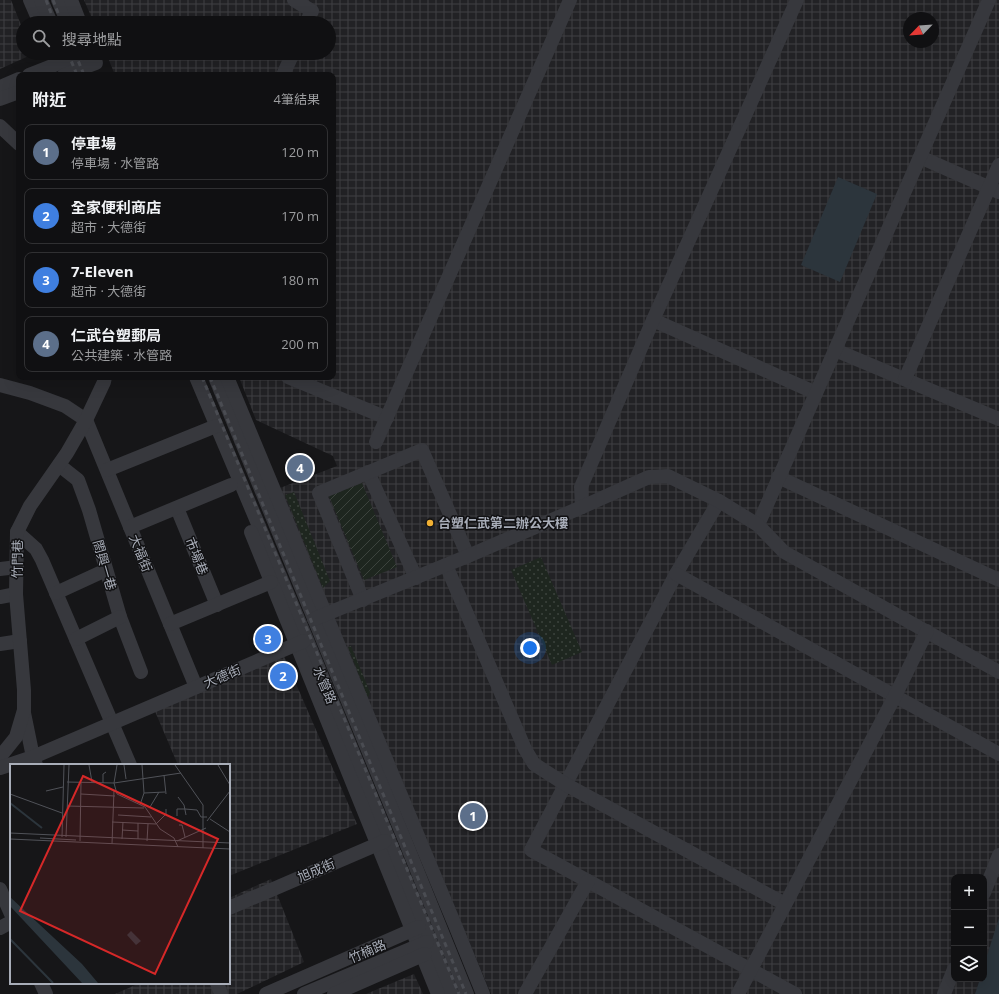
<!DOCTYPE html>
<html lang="zh-TW">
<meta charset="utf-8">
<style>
body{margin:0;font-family:"Open Sans","Noto Sans TC",sans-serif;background:#1e1e20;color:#f1f3f6}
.controls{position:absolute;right:12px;bottom:12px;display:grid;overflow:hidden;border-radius:8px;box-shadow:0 4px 16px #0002}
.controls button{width:36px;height:36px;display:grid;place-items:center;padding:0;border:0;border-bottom:1px solid #303032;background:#101012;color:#f1f3f6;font:20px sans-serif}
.compass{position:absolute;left:903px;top:12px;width:36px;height:36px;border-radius:50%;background:#101012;box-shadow:0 4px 16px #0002;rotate:245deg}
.you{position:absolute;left:530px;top:648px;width:14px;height:14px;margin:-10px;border:3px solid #fff;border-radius:50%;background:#1a73e8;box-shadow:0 0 0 6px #1a73e833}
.badge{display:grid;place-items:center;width:26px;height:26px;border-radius:50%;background:#b45309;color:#fff;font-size:13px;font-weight:700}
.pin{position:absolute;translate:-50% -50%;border:2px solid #fff;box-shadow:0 1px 4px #0006}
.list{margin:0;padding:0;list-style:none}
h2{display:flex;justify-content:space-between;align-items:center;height:52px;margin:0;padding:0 16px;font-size:17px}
h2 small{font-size:13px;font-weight:400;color:#9c9d9f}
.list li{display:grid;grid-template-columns:26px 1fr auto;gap:12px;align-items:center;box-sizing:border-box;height:56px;margin:0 8px 8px;padding:0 8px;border:1px solid #303032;border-radius:8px}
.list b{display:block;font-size:15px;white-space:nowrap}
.list p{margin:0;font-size:13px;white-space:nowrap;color:#9c9d9f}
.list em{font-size:13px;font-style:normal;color:#9c9d9f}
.icon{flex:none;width:22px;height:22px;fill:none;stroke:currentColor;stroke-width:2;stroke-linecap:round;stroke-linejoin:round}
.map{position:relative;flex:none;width:999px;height:994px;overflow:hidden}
.search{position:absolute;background:#101012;box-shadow:0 4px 16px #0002;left:16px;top:16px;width:320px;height:44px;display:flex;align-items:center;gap:10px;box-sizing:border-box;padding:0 14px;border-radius:22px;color:#9c9d9f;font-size:15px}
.panel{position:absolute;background:#101012;box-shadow:0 4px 16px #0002;left:16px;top:72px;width:320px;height:308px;border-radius:8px}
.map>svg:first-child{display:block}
</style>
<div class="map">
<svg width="999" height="994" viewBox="0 0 999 994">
<defs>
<pattern id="industrial-grid" width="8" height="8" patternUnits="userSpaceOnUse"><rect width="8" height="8" fill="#222225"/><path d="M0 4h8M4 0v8" fill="none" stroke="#3f3f43"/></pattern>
<pattern id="grass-dots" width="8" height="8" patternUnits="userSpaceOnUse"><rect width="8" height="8" fill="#1e261f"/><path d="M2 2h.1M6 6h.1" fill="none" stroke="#3c433d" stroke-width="1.8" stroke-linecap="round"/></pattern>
<pattern id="garden-furrows" width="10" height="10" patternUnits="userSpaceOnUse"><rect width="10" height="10" fill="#1e261f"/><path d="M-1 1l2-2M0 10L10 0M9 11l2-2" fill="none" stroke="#3c433d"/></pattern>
</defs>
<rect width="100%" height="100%" fill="#161618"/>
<g fill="url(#industrial-grid)" fill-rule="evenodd">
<path d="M0,0h11l12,30v23l10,1 -33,15z"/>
<path d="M84,0h915v994h-508l-211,-506 57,-22 -4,-10 -77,-36 -17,-43h94v-302h-218l-9,-22h223v-30h-235zM909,18h24v24h-24zM954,877h30v102h-30z"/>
<path d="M280,647l77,177 -128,52v-111h-51l-27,-63z"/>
<path d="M271,879l33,83 -67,32h-122l25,-11h89v-85z"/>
<path d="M414,974l9,20h-57z"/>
</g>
<g fill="url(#grass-dots)">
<path d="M294,492l36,89 -7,7 -38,-93z"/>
<path d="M541,557l41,95 -30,13 -41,-95z"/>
<path d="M351,646l19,46 -2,6 -20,-51z"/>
</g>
<path fill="url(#garden-furrows)" d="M362,483l35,84 -33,13 -35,-84z"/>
<g fill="#2c353c">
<path d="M838,177l39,17 -37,88 -39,-17z"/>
<path d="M999,918v76h-24l5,-15h4v-14z"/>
</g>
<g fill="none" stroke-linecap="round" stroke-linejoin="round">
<g stroke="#37383d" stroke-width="14">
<path d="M30,0l10,23"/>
<path d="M41,0l10,23"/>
<path d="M58,0l10,23"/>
<path d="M71,0l9,23"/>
<path d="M294,0l18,11 -6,12"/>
<path d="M29,75l56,-22"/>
<path d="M64,75l32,-12"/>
<path d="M283,75l10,-22"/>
<path d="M0,87l19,-8"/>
<path d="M0,99l19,-7"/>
<path d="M0,126l19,18"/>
<path d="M920,157l79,35"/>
<path d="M653,320l163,73"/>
<path d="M835,350l164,69"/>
<path d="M196,377l111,263 145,354"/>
<path d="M215,377l187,456 65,161"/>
<path d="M227,377l228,548 28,69"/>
<path d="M288,377l99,41"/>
<path d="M905,379l94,-214"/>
<path d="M0,385l30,8 35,13 21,14 110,267"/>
<path d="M376,442l194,-442"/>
<path d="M59,465l19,15 11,30 31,107 21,55"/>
<path d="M107,470l109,-44"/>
<path d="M368,472l48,106"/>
<path d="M778,477l221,103"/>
<path d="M719,501l-43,73 -145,276 264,144"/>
<path d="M582,507l-1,-20 72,-167 144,-320"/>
<path d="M177,508l40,97"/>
<path d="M758,525l231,-525"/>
<path d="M130,527l101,-42"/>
<path d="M17,532l19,17 6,11 88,205"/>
<path d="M251,532l187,462"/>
<path d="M446,565l79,184 9,15 31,20 220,120"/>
<path d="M0,569l17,-2"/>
<path d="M676,574l323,180"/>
<path d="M56,593l50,-23"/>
<path d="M0,597l16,-3"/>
<path d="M363,600l-44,-107 103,-43 46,106"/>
<path d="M314,619l154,-63 114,-49 67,-30 19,-1 51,25 39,24 26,27 215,120"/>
<path d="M170,624l101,-42"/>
<path d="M76,639l44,-22"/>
<path d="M0,644l20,-3"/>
<path d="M24,713l9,44 3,8"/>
<path d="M0,757l16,-20 8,-27v-20l-8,-96 1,-62 13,-26 37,-53 19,-33 18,-38 1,-5"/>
<path d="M0,768l33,-11 271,-116"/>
<path d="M0,889l11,25"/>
<path d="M984,893l15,-38"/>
<path d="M229,908l156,-67"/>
<path d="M0,928l11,-6"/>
<path d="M41,983l5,11"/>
<path d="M217,983l4,11"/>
<path d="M266,994l153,-67"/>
<path d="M304,994l123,-52"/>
<path d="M334,994l91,-40"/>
<path d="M525,994l63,-113"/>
<path d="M738,994l157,-298 32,-65"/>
<path d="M944,994l10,-25"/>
</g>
<g stroke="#4a4c52" stroke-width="3" stroke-dasharray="5 4" stroke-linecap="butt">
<path d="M46,0l9,23"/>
<path d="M53,0l9,23"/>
<path d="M68,53l9,22"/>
<path d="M75,53l9,22"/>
<path d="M202,377l257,617"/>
<path d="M210,377l256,617"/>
</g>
</g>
<circle fill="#f2b134" stroke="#111113" stroke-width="1.5" cx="430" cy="523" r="4"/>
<g text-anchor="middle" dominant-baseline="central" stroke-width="3" stroke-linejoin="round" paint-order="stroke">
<g font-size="13" font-weight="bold" fill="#a8adb8" stroke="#111113" text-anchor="start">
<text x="438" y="523">台塑仁武第二辦公大樓</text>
</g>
<g font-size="13" fill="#a8adb8" stroke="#111113">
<text transform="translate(141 553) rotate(68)">大福街</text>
<text transform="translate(197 556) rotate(68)">市場巷</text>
<text transform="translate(17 559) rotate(-89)">竹門巷</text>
<text transform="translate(105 565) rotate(74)">閤興一巷</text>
<text transform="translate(222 676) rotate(-23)">大德街</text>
<text transform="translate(325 685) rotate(67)">水管路</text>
<text transform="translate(316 870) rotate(-23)">旭成街</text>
<text transform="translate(367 951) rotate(-23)">竹楠路</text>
</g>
</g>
<g transform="translate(10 764)">
<rect width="220" height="220" fill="#161618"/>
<path d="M0,133l72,67 16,19h-16l-72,-77zM121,167l10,10 -5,4 -9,-10z" fill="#2c353c"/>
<path fill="none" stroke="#2c353c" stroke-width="2" d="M0,39l32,25M0,175l43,44"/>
<path fill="none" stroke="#505258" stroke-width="1" d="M79,1l3,17M114,1l2,14M165,1l28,40v43M208,1l12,20M154,11l2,19M57,18l47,1 3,11 28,13 15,22 14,9 4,9M93,19v-9l3,-2M104,19l67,-10M104,19l3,-18M36,27l17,-4M134,29l21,-1M0,30l52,19M71,30l34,2M168,33l6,8 2,10M130,41l4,-12 -2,-28M57,42l77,2M140,43l9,-15M108,51l33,2M167,52v-7h8l12,1 4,7h6M200,55l20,13M197,57l23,-30M102,58l44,2 10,-10v-5M169,61h3l3,12M112,66l16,1M0,69l220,10M52,73l2,-72M56,73l3,-72M30,74l36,2M0,75l220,10M112,75l1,-17M128,75v-16M70,77l1,-59M137,77l1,-17M167,77l29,-13M102,80l2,-54"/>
<path fill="#d62828" fill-opacity="0.15" stroke="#d62828" stroke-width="2" d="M73,12l135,63 -63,135 -135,-63z"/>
<rect width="220" height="220" fill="none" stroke="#a8adb8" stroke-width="2"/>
</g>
</svg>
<div class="controls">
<button>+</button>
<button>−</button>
<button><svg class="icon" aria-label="layers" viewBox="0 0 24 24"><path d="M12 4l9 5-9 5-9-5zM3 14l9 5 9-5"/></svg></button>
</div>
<svg class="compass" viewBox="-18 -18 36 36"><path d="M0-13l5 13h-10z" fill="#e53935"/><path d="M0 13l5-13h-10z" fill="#9c9d9f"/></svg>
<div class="you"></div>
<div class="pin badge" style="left:473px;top:816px;background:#5c6f8a">1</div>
<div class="pin badge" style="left:283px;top:676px;background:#3f7fe0">2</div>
<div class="pin badge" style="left:268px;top:639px;background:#3f7fe0">3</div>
<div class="pin badge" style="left:300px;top:468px;background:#5c6f8a">4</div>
<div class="search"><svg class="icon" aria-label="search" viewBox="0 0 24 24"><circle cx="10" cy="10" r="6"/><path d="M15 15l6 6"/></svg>搜尋地點</div>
<section class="panel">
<h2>附近<small>4筆結果</small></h2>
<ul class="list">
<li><span class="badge" style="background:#5c6f8a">1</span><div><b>停車場</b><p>停車場 · 水管路</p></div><em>120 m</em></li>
<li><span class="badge" style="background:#3f7fe0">2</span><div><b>全家便利商店</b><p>超市 · 大德街</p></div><em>170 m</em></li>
<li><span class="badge" style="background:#3f7fe0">3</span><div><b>7-Eleven</b><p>超市 · 大德街</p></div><em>180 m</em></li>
<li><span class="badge" style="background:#5c6f8a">4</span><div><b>仁武台塑郵局</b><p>公共建築 · 水管路</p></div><em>200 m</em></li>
</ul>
</section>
</div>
